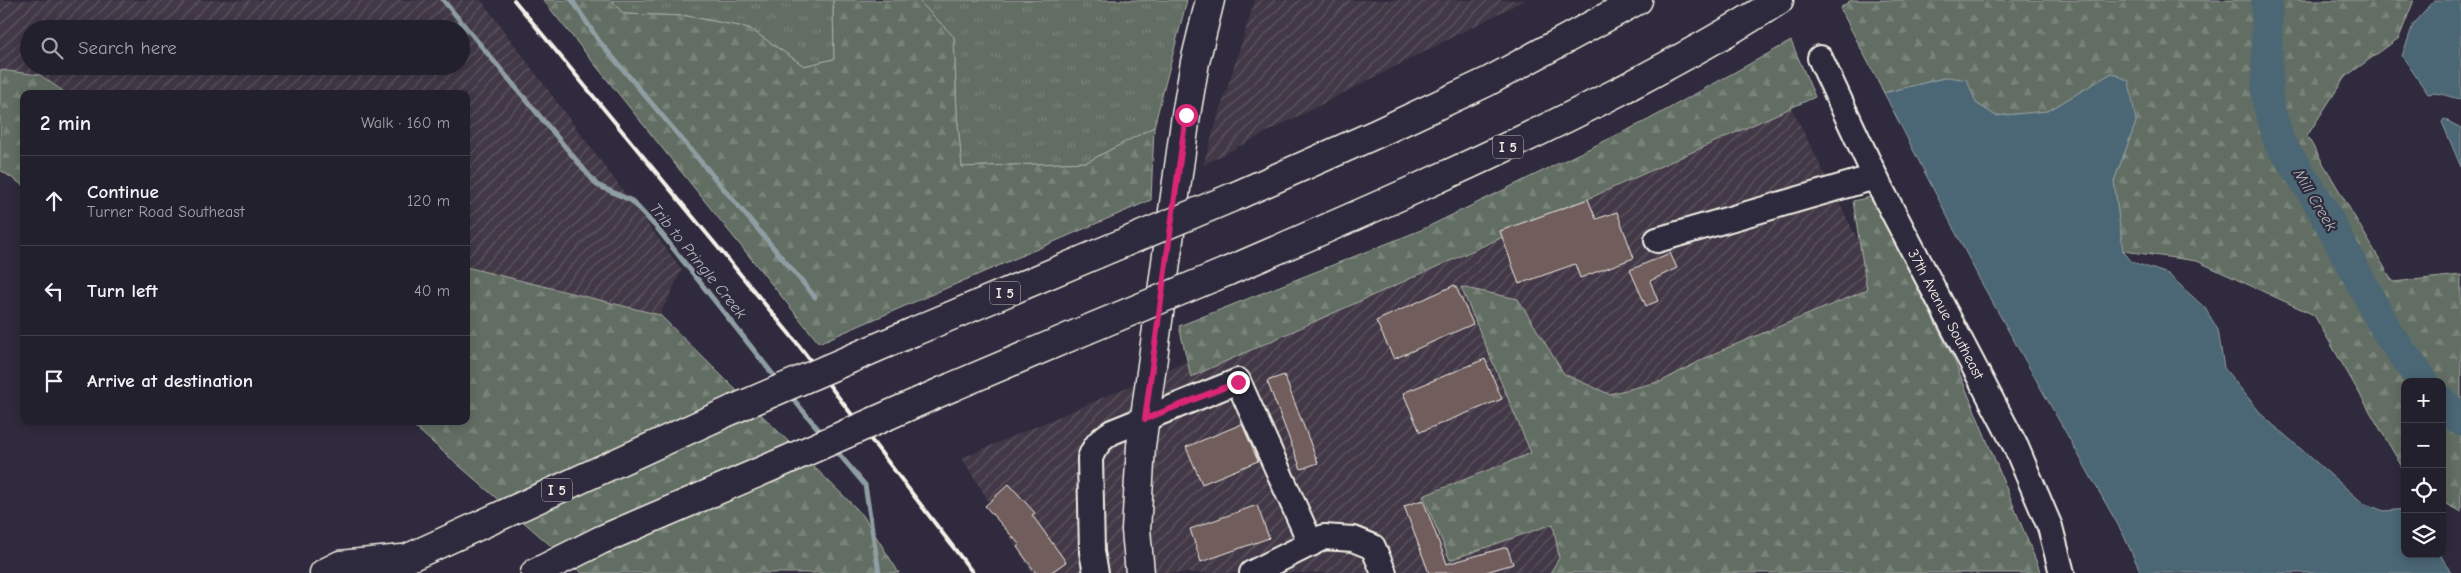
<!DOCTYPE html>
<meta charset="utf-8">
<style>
body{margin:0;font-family:"Comic Neue",sans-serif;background:#2b2836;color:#f1f3f6}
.controls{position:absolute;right:15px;bottom:15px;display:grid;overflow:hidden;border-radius:10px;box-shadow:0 2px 12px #0003}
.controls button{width:45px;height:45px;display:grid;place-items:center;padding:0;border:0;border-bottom:1px solid #403e4a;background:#23202e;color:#f1f3f6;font:25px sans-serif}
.stop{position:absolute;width:15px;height:15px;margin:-11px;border:4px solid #db2777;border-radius:50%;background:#fff}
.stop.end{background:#db2777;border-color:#fff;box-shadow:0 1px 5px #0008}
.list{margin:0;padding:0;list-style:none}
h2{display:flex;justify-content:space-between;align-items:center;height:65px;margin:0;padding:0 20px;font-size:21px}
h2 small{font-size:16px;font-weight:400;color:#a3a3aa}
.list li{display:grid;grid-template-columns:32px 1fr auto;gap:15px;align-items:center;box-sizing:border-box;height:90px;padding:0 20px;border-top:1px solid #403e4a}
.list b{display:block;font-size:19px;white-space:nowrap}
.list p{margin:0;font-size:16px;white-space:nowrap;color:#a3a3aa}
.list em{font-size:16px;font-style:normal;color:#a3a3aa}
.icon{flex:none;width:28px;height:28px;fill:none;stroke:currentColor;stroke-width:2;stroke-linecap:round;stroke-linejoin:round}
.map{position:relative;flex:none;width:2461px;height:573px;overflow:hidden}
.search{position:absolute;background:#23202e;box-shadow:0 2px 12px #0003;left:20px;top:20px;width:450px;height:55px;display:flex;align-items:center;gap:12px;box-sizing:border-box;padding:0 18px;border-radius:28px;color:#a3a3aa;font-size:19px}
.panel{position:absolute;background:#23202e;box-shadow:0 2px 12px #0003;left:20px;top:90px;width:450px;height:335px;border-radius:10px}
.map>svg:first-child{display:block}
</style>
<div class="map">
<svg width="2461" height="573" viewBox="0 0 2461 573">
<defs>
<pattern id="industrial-furrows" width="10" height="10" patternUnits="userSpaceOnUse" patternTransform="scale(1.25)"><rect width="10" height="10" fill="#423946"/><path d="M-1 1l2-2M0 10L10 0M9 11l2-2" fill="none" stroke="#5e5661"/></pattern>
<pattern id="grass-tufts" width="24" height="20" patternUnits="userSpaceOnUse" patternTransform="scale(1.25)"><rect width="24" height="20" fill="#626e63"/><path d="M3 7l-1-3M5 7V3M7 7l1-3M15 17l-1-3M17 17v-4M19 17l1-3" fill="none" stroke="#798379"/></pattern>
<pattern id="forest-firs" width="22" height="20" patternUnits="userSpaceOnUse" patternTransform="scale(1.25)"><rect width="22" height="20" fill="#626e63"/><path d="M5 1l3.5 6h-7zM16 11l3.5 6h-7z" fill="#798379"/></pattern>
</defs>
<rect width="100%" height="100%" fill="#2f2a3d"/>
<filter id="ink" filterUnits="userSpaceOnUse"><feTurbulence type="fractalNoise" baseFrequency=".02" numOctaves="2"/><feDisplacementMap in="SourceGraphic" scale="10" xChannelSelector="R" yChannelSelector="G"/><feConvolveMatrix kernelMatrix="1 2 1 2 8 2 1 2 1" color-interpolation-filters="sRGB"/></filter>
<g filter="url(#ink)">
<g fill="url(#industrial-furrows)" fill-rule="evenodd">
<path d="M0,0h481l201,270 -22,45 -194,-48v-173h-399l-27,-19 -40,-5zM29,29h432v37h-432z"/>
<path d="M1255,0h270l-322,165z"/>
<path d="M1789,103l229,456 3,14h-989l-70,-115z"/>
</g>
<g fill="url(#grass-tufts)" stroke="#abb0a6">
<path d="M612,0h221l1,59 -30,7 -55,-38 -62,-12 -64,-2z"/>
<path d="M918,0h269l-33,127 -67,35 -125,5 -5,-53 -3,-77z"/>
</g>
<g fill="url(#forest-firs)" stroke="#abb0a6">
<path d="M543,0h69l11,14 64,2 62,12 55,38 30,-7 -1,-59h85l36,37 3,77 5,53 125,-5 67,-35 -3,73 -332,143z"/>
<path d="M1851,0h563l-15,38 -54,39 -38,59 86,146 68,-7v237l-19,-10v-120h-37v90l-91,-157 -117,-54 -74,-10 -9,-70 22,-59 -24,-49 -64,38 -52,5 -20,-13 -28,-26 -64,16 -44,-85z"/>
<path d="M1791,41l24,56 -624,280 -12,-51 242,-96 227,-110z"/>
<path d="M0,70l40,5 27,19h-43v92l-24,-16z"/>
<path d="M1871,197l83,163 87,213h-491l9,-15 -6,-34 -103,36 -27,-64 108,-43 -70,-166 57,12 46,75 45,20 53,-13 53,-28 152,-63 -14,-89z"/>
<path d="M466,267l194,48 202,199 37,59h-317l-174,-152h58z"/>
</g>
<g fill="#4c6674" stroke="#8f9ea2">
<path d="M2435,0h26v99c-12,-1 -21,-8 -33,-5l-26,-38 11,-31z"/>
<path d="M2112,73l17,8 7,41 -22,59 9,70 9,11 36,12 37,34 13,22 6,38 39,48 100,87 21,8 21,-2v45h35l11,19h-310l-18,-39 -142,-252 -97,-189 64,-16 19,3 9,23 20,13 52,-5z"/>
<path d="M2444,119l17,9v39l-19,-45z"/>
</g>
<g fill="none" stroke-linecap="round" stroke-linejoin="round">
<g stroke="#8f9ea2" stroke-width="5">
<path d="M443,0l154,185 35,16 25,27 122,154"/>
<path d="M572,0l27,41 216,256"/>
<path d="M789,394l35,42"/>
<path d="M834,448l31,37 14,88"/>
</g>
<g stroke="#4c6674" stroke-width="31">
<path d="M2267,0v99l12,43 39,59 71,134 35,47"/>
<path d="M2442,402l19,18"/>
</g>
</g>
<g fill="#6f5d5c" stroke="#f4f1e8">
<path d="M1588,199l8,20 21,-7 17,46 -54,20 -5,-14 -56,20 -19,-53z"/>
<path d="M1670,253l7,15 -27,13 8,20 -12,5 -16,-36z"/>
<path d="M1455,285l18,39 -79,35 -18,-38z"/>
<path d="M1485,359l17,40 -82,33 -17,-39z"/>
<path d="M1284,375l34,88 -17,6 -34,-88z"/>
<path d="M1242,424l16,37 -56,23 -16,-37z"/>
<path d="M1009,484l26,29 -3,2 34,47 -16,11h-14l-19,-26 3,-2 -35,-39z"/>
<path d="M1423,500l24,64 60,-17 6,17 -30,9h-54l-25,-67z"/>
<path d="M1257,505l12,33 -68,24 -11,-33z"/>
</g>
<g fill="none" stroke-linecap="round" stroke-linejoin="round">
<g stroke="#f4f1e8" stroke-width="28">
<g id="minor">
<path d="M1820,58l60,129 136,260 34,80 12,46"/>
<path d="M1657,240l218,-63"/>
<path d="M1096,573l-4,-21 -2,-94c5,-13 11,-19 22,-26l126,-51 73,163"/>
<path d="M1252,573l72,-36 29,2 20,8 11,26"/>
</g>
</g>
<g stroke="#f4f1e8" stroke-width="31">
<path id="major" d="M1140,573l-4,-43 5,-84 45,-331 9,-53 15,-62"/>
</g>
<g stroke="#f4f1e8" stroke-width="31">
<g id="highway">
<path d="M1238,195l138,-61 111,-52 151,-82"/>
<path d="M1226,272c132,-57 264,-114 392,-180 54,-29 109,-58 161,-92"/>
<path d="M913,332l184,-78"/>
<path d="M952,387l134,-57"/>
<path d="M324,573l16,-8 62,-6"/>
<path d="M382,573l26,-15 326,-149"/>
<path d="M535,573l66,-33 177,-76"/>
</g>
</g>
<use href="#minor" stroke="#2f2a3d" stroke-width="24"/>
<use href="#major" stroke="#2f2a3d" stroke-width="28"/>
<use href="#highway" stroke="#2f2a3d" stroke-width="28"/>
<path stroke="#f4f1e8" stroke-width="4" d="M514,0l283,343 176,230"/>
<g stroke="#f4f1e8" stroke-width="31" stroke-linecap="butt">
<g id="highway-bridge">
<path d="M1097,254l141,-59"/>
<path d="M1086,330l140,-58"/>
<path d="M734,409l179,-77"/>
<path d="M778,464l174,-77"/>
</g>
</g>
<use href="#highway-bridge" stroke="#2f2a3d" stroke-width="28"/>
</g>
</g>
<g fill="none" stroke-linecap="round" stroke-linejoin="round" filter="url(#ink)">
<path stroke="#db2777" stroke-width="6" d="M1186,115l-41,304 93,-37"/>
</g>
<g text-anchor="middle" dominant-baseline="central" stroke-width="4.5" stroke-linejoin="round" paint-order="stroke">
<g fill="#2f2a3d" stroke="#b9b5b5" stroke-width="1">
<rect x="1493" y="135.5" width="30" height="23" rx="4"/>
<rect x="990" y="281.5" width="30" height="23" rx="4"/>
<rect x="542" y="478.5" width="30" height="23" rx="4"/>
</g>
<g font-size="14" font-weight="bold" fill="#f4f1e8">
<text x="1508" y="147">I 5</text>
<text x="1005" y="293">I 5</text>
<text x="557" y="490">I 5</text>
</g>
<g font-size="15" fill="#f4f1e8" stroke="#2f2a3d">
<text transform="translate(1946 314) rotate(62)">37th Avenue Southeast</text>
</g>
<g font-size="16" font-style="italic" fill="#b1b9ba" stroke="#2f2a3d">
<text transform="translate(2315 200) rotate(59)">Mill Creek</text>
<text transform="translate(698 261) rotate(51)">Trib to Pringle Creek</text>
</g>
</g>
</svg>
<div class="controls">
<button>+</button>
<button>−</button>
<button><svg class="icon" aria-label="locate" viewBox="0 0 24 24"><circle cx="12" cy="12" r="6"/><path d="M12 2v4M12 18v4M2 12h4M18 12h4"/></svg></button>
<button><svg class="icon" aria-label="layers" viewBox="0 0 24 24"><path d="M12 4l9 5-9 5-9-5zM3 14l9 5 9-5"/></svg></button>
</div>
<div class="stop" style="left:1186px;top:115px"></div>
<div class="stop end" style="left:1238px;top:382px"></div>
<div class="search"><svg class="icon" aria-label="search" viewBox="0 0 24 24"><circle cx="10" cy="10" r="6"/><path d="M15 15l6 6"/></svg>Search here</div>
<section class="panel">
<h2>2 min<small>Walk · 160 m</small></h2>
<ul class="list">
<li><svg class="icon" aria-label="ahead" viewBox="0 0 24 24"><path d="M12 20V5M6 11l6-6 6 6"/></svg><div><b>Continue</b><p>Turner Road Southeast</p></div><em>120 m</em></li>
<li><svg class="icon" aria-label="left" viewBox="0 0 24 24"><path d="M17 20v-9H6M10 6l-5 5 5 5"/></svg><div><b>Turn left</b></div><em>40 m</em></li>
<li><svg class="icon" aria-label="arrive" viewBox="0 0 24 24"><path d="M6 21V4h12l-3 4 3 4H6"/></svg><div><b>Arrive at destination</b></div></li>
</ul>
</section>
</div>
